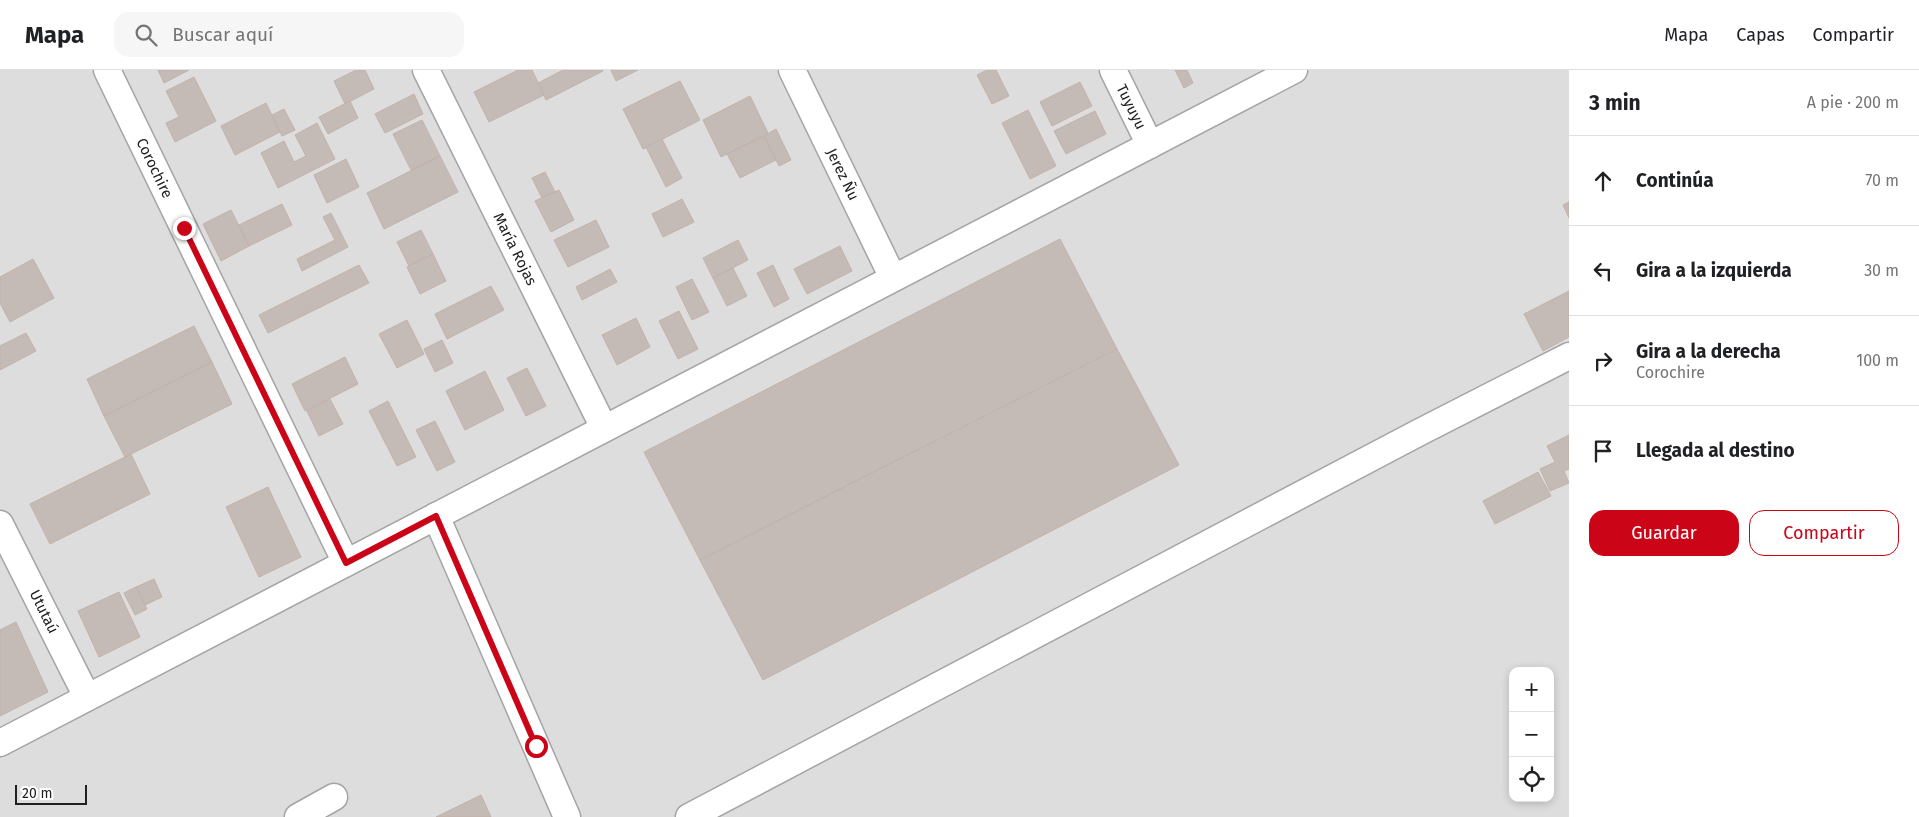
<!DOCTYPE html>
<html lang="es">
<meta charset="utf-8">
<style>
body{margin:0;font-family:"Fira Sans",sans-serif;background:#f6f6f6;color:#202124}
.controls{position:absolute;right:15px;bottom:15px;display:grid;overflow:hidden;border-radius:10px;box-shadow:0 2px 8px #0003}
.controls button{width:45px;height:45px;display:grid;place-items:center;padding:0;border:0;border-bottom:1px solid #e0e0e0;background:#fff;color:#202124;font:25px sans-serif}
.scale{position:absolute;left:15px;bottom:12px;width:72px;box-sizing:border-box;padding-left:5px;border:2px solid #202020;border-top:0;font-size:14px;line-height:18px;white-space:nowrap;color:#202020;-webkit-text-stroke:4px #fff;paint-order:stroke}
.stop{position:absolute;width:15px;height:15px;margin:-11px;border:4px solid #cb0418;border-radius:50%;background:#fff}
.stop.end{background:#cb0418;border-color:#fff;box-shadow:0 1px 5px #0008}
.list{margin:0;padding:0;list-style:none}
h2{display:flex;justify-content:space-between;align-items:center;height:65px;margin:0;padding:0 20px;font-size:21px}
h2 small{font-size:16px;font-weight:400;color:#757577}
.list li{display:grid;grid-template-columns:32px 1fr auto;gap:15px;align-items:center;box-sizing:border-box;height:90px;padding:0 20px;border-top:1px solid #e0e0e0}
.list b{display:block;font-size:19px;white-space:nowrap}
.list p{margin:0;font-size:16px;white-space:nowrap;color:#757577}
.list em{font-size:16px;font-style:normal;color:#757577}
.actions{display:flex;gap:10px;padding:15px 20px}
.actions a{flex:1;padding:11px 0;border:1px solid #cb0418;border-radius:15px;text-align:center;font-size:18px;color:#cb0418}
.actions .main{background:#cb0418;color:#fff}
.icon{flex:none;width:28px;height:28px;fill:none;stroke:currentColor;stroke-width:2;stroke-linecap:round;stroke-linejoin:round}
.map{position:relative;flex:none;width:1569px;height:747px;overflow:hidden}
header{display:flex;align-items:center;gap:30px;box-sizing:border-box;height:70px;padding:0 25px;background:#fff;border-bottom:1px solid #e0e0e0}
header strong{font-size:24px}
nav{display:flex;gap:28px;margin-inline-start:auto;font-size:18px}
.search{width:350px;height:45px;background:#f6f6f6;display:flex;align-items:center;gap:12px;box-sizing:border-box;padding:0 18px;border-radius:15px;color:#757577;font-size:19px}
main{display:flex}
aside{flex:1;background:#fff}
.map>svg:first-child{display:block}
</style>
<header>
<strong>Mapa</strong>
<div class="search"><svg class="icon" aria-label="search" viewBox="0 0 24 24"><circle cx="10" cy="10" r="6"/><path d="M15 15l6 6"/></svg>Buscar aquí</div>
<nav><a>Mapa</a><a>Capas</a><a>Compartir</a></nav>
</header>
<main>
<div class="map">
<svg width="1569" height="747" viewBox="0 0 1569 747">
<rect width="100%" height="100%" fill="#f0ece6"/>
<path fill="#dedddd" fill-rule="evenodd" d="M0,0h1569v747h-1569zM1513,601h37v127h-37z"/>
<g fill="#c5bbb6" stroke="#c2b1a9">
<path d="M158,0h31l-25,13z"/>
<path d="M356,0h9l9,19 -29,15 -11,-23z"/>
<path d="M518,0h14l12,25 -55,27 -15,-30z"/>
<path d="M563,0h39l1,1 -57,29 -8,-17z"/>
<path d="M611,0h27l-22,11z"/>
<path d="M987,0h9l13,26 -17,8 -15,-29z"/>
<path d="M1175,0h12l6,13 -9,5z"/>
<path d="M194,7l22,44 -41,21 -9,-19 13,-6 -13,-26z"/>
<path d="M680,11l20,39 -57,29 -20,-40z"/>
<path d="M1080,12l12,24 -40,20 -12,-24z"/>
<path d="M414,24l9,20 -38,19 -10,-19z"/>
<path d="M750,26l18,37 -47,24 -18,-37z"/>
<path d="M350,31l8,17 -30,16 -9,-17z"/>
<path d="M266,33l14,29 -45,23 -14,-29z"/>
<path d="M284,39l11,21 -13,6 -10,-21z"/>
<path d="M1028,40l28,56 -26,13 -28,-56z"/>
<path d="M1095,41l11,23 -40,20 -12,-23z"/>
<path d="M422,50l18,36 -29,14 -18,-36z"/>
<path d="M317,53l18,36 -57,29 -17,-35 23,-12 10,21 12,-6 -11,-21z"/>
<path d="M776,59l15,31 -12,6 -15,-30z"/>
<path d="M764,66l12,24 -36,18 -13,-24z"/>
<path d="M662,69l20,39 -16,9 -20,-40z"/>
<path d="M440,86l18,36 -74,37 -17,-36z"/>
<path d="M346,89l13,28 -32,16 -13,-28z"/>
<path d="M545,102l10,20 -13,6 -10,-20z"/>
<path d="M559,120l15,30 -23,12 -16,-31z"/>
<path d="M682,129l12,23 -31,15 -11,-23z"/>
<path d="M1569,132v16l-6,-13z"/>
<path d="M282,134l10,21 -43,21 -10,-21z"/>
<path d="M231,140l18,36 -28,15 -18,-37z"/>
<path d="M331,143l17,34 -46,24 -5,-12 38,-19 -12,-23z"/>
<path d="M596,150l13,27 -41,20 -14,-27z"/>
<path d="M421,160l12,24 -24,12 -12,-24z"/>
<path d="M1060,169l57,110 -417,211 -56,-108z"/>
<path d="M738,170l10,20 -35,18 -10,-20z"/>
<path d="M840,176l12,25 -45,23 -13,-25z"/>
<path d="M433,184l13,27 -26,13 -13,-27z"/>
<path d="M33,189l21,39 -44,24 -10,-19v-26z"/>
<path d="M359,195l10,18 -101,50 -9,-18z"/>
<path d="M773,195l16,34 -15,8 -17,-34z"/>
<path d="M733,198l14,28 -20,10 -14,-28z"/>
<path d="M610,199l7,13 -35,18 -6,-13z"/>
<path d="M692,209l17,33 -17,8 -16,-33z"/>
<path d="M491,216l13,24 -57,29 -12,-25z"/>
<path d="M1569,221v46l-26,14 -19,-37z"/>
<path d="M679,241l19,38 -20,10 -19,-38z"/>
<path d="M636,248l14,29 -33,18 -15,-30z"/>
<path d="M407,250l17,34 -27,14 -18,-34z"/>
<path d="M194,256l18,36 -108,54 -17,-37z"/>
<path d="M26,263l10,18 -36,19v-24z"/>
<path d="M442,270l11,23 -18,9 -11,-23z"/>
<path d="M1117,279l62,116 -416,215 -63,-120z"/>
<path d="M345,287l13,27 -53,27 -13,-27z"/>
<path d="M212,292l20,42 -107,53 -21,-41z"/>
<path d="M527,298l19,38 -20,10 -19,-38z"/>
<path d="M485,301l19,39 -39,20 -19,-39z"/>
<path d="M330,329l13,25 -24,12 -12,-25z"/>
<path d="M388,331l28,56 -19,9 -28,-55z"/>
<path d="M435,351l20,41 -18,9 -21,-41z"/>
<path d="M1569,365v34l-5,2 5,12 -19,8 -10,-22 15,-7 -8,-16z"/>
<path d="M131,384l19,40 -100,50 -20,-40z"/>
<path d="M1538,402l13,24 -56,28 -12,-23z"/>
<path d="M268,417l33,70 -42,20 -33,-70z"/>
<path d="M154,509l8,18 -17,8 -9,-18z"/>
<path d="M136,517l11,22 -12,6 -11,-22z"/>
<path d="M119,522l21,45 -41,20 -21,-46z"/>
<path d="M16,552l32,70 -48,24v-86z"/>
<path d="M481,725l10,22h-55z"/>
</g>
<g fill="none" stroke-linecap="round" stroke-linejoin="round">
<g stroke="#a4a4a4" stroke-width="29">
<g id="minor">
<path id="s1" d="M107,0l239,493"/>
<path id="s2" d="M426,0l178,358"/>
<path id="s3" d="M792,0l101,208"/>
<path id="s4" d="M1113,0l37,75"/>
<path d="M436,446l131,301"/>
<path id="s5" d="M0,454l87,173"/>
<path d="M0,673l1294,-673"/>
<path d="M298,747l36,-20"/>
<path d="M689,747l731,-385 149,-76"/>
</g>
</g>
<use href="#minor" stroke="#fff" stroke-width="26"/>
</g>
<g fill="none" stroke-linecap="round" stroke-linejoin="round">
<path stroke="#cb0418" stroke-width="6" d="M184,158l162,335 90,-47 100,230"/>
</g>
<g text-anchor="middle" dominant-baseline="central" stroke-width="4.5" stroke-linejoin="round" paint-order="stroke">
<g font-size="15" fill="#202020" stroke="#fff">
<text stroke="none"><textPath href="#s4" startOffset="41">Tuyuyu</textPath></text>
<text stroke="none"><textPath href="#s1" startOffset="109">Corochire</textPath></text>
<text stroke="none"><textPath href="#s3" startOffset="116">Jerez Ñu</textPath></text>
<text stroke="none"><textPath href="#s2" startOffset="200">María Rojas</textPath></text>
<text stroke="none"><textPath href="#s5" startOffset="98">Ututaú</textPath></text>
</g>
</g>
</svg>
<div class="controls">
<button>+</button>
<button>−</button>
<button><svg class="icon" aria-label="locate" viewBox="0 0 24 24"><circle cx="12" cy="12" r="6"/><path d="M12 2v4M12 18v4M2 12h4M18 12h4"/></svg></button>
</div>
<div class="scale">20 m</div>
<div class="stop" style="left:536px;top:676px"></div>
<div class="stop end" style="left:184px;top:158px"></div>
</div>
<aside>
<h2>3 min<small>A pie · 200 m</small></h2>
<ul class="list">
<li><svg class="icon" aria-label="ahead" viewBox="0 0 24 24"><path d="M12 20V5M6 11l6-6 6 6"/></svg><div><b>Continúa</b></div><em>70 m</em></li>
<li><svg class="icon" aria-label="left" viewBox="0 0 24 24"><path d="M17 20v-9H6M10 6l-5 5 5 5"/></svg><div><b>Gira a la izquierda</b></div><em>30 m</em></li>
<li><svg class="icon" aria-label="right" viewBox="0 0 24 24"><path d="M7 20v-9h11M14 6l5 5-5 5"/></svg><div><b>Gira a la derecha</b><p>Corochire</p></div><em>100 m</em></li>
<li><svg class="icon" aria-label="arrive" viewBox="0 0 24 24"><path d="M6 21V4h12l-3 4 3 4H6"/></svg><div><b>Llegada al destino</b></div></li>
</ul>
<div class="actions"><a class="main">Guardar</a><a>Compartir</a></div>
</aside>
</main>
